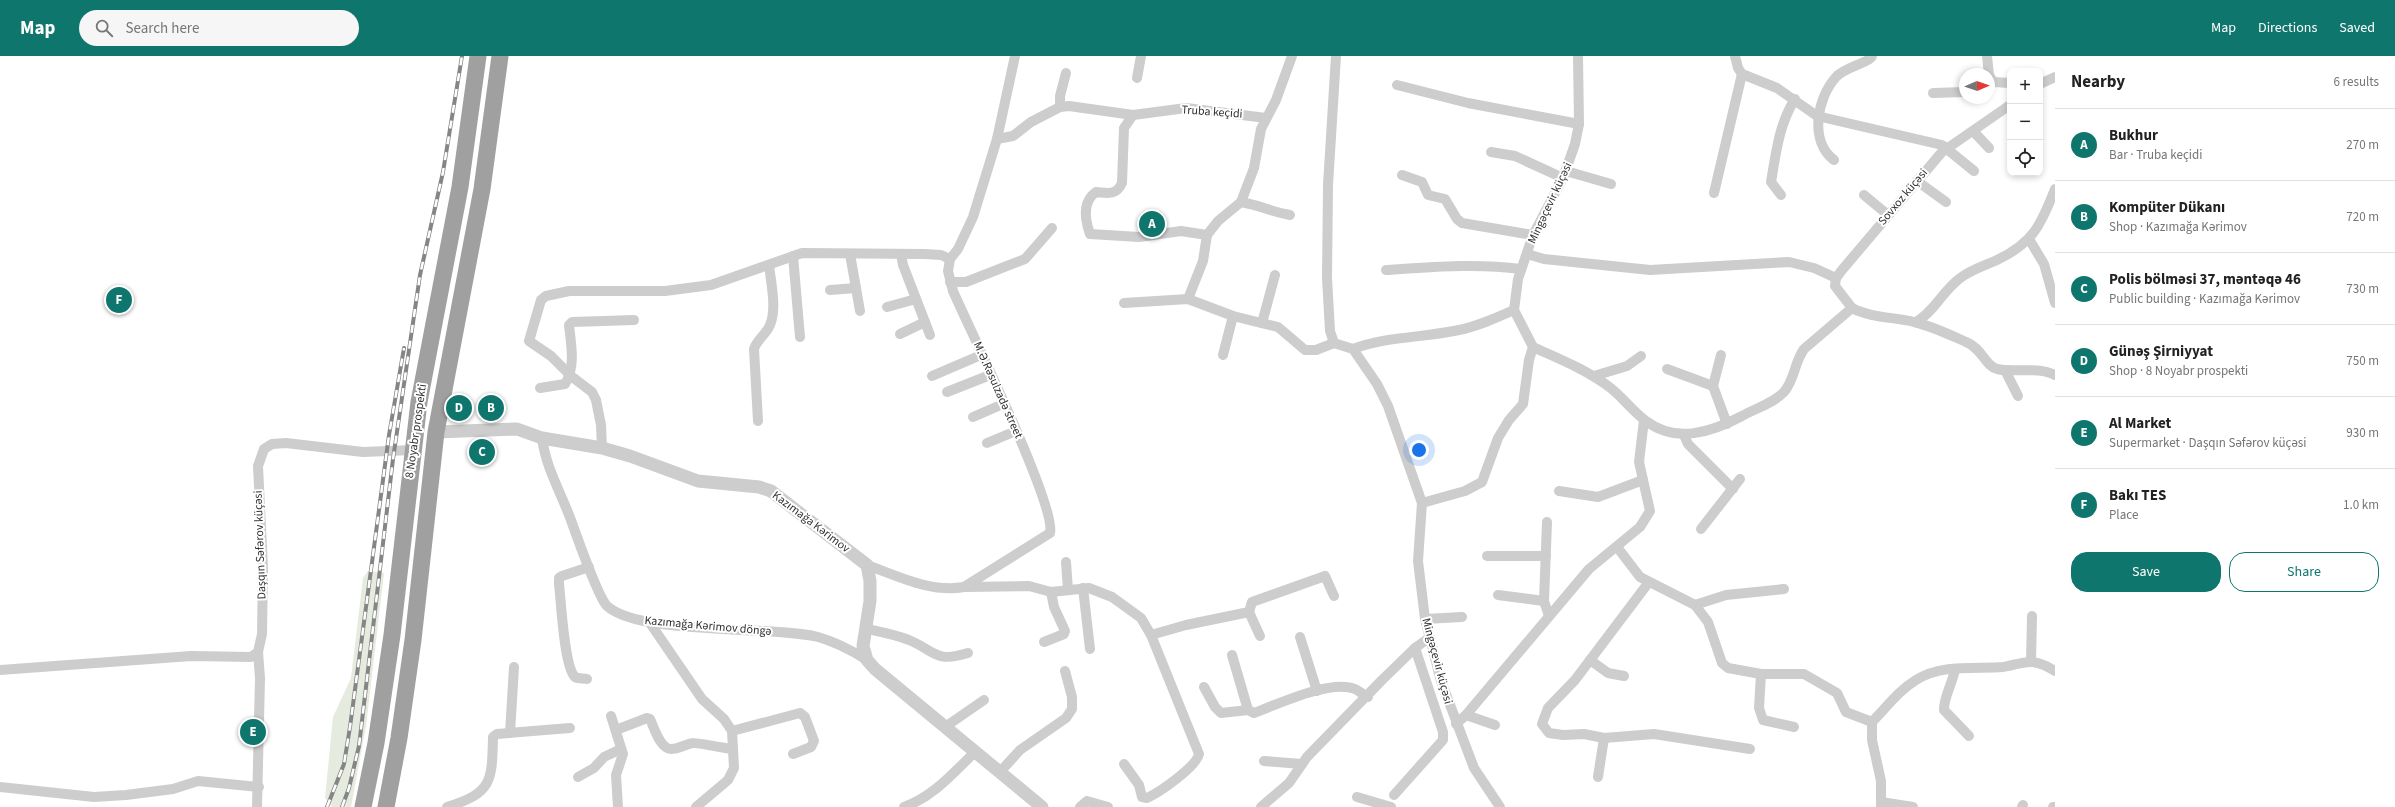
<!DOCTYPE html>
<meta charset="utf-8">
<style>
body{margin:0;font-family:"Source Sans 3",sans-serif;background:#f6f6f6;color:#222}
.controls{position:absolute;right:12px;top:12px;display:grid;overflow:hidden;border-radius:8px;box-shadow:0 2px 6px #0003}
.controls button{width:36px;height:36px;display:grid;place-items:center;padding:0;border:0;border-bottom:1px solid #e0e0e0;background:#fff;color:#222;font:20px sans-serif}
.compass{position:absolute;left:1959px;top:12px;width:36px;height:36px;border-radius:50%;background:#fff;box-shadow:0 2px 6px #0003;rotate:88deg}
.you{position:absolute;left:1419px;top:394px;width:14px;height:14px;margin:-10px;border:3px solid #fff;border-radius:50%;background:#1a73e8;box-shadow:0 0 0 6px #1a73e833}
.badge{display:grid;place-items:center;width:26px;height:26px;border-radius:50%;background:#0f766e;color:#fff;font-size:13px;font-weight:700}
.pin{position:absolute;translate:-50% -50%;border:2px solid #fff;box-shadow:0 1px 4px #0006}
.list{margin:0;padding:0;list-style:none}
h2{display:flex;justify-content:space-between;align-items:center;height:52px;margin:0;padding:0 16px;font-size:17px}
h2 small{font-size:13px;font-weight:400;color:#767676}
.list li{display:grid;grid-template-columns:26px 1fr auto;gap:12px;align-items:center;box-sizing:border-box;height:72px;padding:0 16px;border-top:1px solid #e0e0e0}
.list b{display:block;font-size:15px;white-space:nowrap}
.list p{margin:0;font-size:13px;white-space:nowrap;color:#767676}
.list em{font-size:13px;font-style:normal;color:#767676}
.actions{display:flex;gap:8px;padding:12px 16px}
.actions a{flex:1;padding:9px 0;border:1px solid #0f766e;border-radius:16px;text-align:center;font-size:14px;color:#0f766e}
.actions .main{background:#0f766e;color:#fff}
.icon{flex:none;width:22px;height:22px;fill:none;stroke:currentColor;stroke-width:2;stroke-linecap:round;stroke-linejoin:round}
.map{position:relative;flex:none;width:2055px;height:751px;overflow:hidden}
header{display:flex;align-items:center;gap:24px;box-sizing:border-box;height:56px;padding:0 20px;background:#0f766e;color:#fff}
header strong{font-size:19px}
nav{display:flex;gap:22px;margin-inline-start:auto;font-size:14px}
.search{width:280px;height:36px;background:#f6f6f6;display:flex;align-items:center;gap:10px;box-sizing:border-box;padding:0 14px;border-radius:22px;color:#767676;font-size:15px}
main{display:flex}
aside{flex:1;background:#fff}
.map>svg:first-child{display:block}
</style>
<header>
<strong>Map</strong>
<div class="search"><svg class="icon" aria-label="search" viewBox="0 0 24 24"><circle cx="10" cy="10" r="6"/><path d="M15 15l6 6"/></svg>Search here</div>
<nav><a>Map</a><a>Directions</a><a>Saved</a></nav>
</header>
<main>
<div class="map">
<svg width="2055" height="751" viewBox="0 0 2055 751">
<rect width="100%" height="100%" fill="#fff"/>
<path fill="#e5ebdf" d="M368,515l16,2 -18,153 -15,81h-19l-7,-9 8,-81 18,-39 12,-100z"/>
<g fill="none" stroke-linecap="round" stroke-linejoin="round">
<g stroke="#cdcdcd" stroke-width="10">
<path d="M1336,0l-8,129 -1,93 3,53 4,12 19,6 24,35 11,22 34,97 -4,58 7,58 16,62 33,87 26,39"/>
<path d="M1735,0l3,12 4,6 35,14 40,28 125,29 32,26"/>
<path d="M1987,0l2,19 4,7"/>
<path d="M1137,22l4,-22"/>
<path d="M1989,28l4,-2 17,1"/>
<path d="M2040,28l15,-7"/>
<path d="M1397,29l71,18 111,21"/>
<path d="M1933,37l32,-1"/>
<path d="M1060,51v-11l6,-23"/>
<path d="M1974,76l15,16"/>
<path d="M997,83l16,-3 18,-14 29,-15 9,-1 64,9"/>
<path d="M1491,96l24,4 48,22"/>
<path d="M1834,104c-25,-19 -17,-62 2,-83 9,-10 33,-14 36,-21"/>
<path d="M1566,115l45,13"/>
<path d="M1402,119l20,7 6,13 17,4 12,20 5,4 71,12"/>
<path d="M1917,125l29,21"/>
<path d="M1714,137l28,-119"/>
<path d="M1781,139l-10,-13c5,-29 8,-58 24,-83"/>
<path d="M1864,139l24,20"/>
<path d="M1241,146c17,3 32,10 49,13"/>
<path d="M1207,179l-26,-4 -42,6 -49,-3c-5,-14 -8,-32 6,-42 12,1 20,4 26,-9l2,-55 9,-13 53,-7 80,10"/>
<path d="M2029,183l15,25 11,39"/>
<path d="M850,198l10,57"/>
<path d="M901,198l2,11 27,70"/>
<path d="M1527,198l17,5 106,11 139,-8 25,6 22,10"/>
<path d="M793,200l7,81"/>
<path d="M1386,214c45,-3 90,-7 135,-1"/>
<path d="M950,226h16l59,-23 27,-31"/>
<path d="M830,234l26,-2"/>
<path d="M1188,243l15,-38 4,-26 11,-14 23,-19 13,-34 7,-39 15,-29 16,-44"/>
<path d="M1124,247l64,-4 45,17 45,11 27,23h11l18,-7"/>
<path d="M887,251l29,-8"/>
<path d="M1852,252l-17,-22 1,-8 6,-8 100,-118 68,-47"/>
<path d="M1916,266c18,-10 26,-30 43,-43 11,-9 25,-13 38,-19 36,-17 44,-35 58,-71"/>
<path d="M1262,267l13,-48"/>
<path d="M900,278l25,-12"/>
<path d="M1533,291c26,12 52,22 75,39 14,10 24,25 38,35 30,23 66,11 96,-5 12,-7 32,-13 42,-24 11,-13 10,-29 20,-43l48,-41c19,10 42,9 62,14 18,4 36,13 52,20 16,6 19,24 31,27 18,4 41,-3 58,6"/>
<path d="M1353,293c34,-13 70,-11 106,-19 19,-4 37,-12 55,-20"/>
<path d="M1223,299l10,-39"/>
<path d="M1721,299l-8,31 14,38"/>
<path d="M1667,313l46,17"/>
<path d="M2005,314l13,26"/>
<path d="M932,320l49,-21"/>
<path d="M1594,320l33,-10 14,-10"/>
<path d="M540,332l25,-4c11,-17 6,-40 4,-59l3,-3 62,-2"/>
<path d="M947,336l43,-17"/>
<path d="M973,361l30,-13"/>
<path d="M758,365l-4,-72c3,-10 12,-14 16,-24 7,-16 1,-42 -1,-60"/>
<path d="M1684,379l4,9 45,45"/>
<path d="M542,382c4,31 20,56 30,85 5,14 27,75 35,83 34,30 161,19 211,31 18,5 33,13 49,23"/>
<path d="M987,387l29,-12"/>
<path d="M602,392l-1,-23 -5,-25 -4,-8 -21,-16 -20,-20 -22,-15 12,-41 5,-4 23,-5h96l46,-6 91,-32 122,1 17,1 9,4"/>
<path d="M1559,435l39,6 45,-17"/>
<path d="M1422,447l43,-12 17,-9 16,-44 11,-18 14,-16 6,-44 4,-13 -19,-37 4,-31 15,-44 30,-57 12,-34 4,-20 -1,-68"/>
<path d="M1547,466l-3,79 5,15"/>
<path d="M1701,473l39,-50"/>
<path d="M1617,491l23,30 55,28 13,17 14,41 6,5 33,6h43l33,19 9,19 26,10"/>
<path d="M1487,500h59"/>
<path d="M1066,506l2,28"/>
<path d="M867,509c31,11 64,28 97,22l86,-54c7,-26 -81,-205 -97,-242l-5,-20 2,-12 8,-10 15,-32 24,-78 18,-83"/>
<path d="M1649,526l-74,98 -27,28 -6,16 7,9 14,2 21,-1 20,4 50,-4 96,15"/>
<path d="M966,531l63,-1 22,6 38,-4 23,9 29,21 10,17 48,119c-3,13 -39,38 -52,44l-5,-1 -3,-12 -15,-21"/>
<path d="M1083,532l7,61"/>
<path d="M1498,539l46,6"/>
<path d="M1695,549l31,-10 58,-6"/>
<path d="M1249,556l11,24"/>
<path d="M1425,563l37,-2"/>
<path d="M650,567l52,76 22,20 8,12 2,37 -6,12 -32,27"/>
<path d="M867,573c14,3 29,6 42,11 28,12 26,23 59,13"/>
<path d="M1151,579l35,-10 63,-13 3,-10 73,-26 9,20"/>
<path d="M1300,581l17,54"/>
<path d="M1044,586l20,-8 1,-3 -11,-24 -3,-15"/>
<path d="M1232,599l16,55"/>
<path d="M1590,604l18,13 16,3"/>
<path d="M2031,606l1,-46"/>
<path d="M1955,613c-2,13 -12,30 -11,41l25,26"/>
<path d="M0,614l191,-14 60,1 7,-5 4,-18 1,-66 -5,-102 6,-17 8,-5 14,-1 77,9 49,-2"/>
<path d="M1761,618l-2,34 4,12 31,7"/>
<path d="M587,623c-4,-1 -9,0 -12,-2 -11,-10 -14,-77 -16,-93v-6l3,-2 27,-9"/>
<path d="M1204,631l11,20 6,6 27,-3 6,3c24,-9 77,-34 101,-24 4,2 9,6 13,8"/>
<path d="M1466,659l29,10"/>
<path d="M611,660l12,38 -7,21 2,32"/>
<path d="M1456,668l10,-9 123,-146 51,-42 10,-16 -11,-49 5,-42"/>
<path d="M945,671l39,-27"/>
<path d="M616,674l31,-12 3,1c4,8 10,30 21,30 8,0 15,-5 22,-6 2,-1 34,6 40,6"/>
<path d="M732,675l68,-18 5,4 9,24 -3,6 -18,7"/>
<path d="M510,677l4,-66"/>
<path d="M1264,705l38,3"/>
<path d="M1000,716l20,-22 46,-32 6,-9v-12l-7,-26"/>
<path d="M578,721l16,-9 10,-11 17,-8"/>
<path d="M1598,721l6,-39"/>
<path d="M0,731l94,10 32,-2 47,-6 25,-8 61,6"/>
<path d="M1394,739l49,-55v-8l-28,-84"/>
<path d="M1357,741l34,10"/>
<path d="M1881,746l32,5"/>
<path d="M257,751l3,-129 -2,-26"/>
<path d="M447,751c45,-14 45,-25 46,-70l4,-3 73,-6"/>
<path d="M904,751c29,-10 49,-34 71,-55"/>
<path d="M1080,751l7,-6 21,6"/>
<path d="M1261,751l28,-24 18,-26 75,-77 33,-32 14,-10"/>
<path d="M1881,751v-26l-9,-41v-18c15,-15 26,-31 44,-42 25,-16 58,-11 87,-13 9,-1 20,-6 30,-5 8,1 14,4 22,9"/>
<path d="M2022,751l1,-2"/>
<path d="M2053,751h2"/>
</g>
<path stroke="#cdcdcd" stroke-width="13" d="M436,376l81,-3 25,9 60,10 28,8 68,25 61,6 12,4 96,74 3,16v20l-7,45 4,14 8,9 167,138"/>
<g stroke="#a0a0a0" stroke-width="17">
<path d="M363,751l13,-64 16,-108 27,-233 41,-215 18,-131"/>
<path d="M386,751l13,-69 14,-98 23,-208 46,-243 18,-133"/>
</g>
<g stroke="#858585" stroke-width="4">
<g id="rail">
<path d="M327,751l17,-43 6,-37 39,-292 15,-87"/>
<path d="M342,751l7,-19 10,-42 34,-287 27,-184 23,-103 19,-116"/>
</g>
</g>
<use href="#rail" stroke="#fff" stroke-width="2.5" stroke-dasharray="8" stroke-linecap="butt"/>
</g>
<g text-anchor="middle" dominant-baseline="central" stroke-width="4" stroke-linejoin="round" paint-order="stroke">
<g font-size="12" fill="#303030" stroke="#fff">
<text transform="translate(1212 56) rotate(4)">Truba keçidi</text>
<text transform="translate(1903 141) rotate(-50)">Sovxoz küçəsi</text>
<text transform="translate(1550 147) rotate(-65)">Mingəçevir küçəsi</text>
<text transform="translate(998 334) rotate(66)">M.Ə.Rəsulzadə street</text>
<text transform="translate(416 375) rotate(-82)">8 Noyabr prospekti</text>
<text transform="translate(811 466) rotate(37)">Kazımağa Kərimov</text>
<text transform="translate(260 489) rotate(-92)">Daşqın Səfərov küçəsi</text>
<text transform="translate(708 570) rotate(5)">Kazımağa Kərimov döngə</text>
<text transform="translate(1437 605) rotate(75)">Mingəçevir küçəsi</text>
</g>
</g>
</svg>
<div class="controls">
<button>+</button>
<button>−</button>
<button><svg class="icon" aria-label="locate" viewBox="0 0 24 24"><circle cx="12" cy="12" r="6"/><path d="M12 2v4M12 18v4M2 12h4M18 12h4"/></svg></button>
</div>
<svg class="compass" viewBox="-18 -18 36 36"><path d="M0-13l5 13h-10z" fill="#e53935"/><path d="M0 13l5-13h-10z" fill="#767676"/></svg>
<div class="you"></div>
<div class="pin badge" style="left:1152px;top:168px">A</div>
<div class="pin badge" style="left:491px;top:352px">B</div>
<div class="pin badge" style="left:482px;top:396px">C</div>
<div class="pin badge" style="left:459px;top:352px">D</div>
<div class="pin badge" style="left:253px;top:676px">E</div>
<div class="pin badge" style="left:119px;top:244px">F</div>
</div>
<aside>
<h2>Nearby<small>6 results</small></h2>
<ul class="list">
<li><span class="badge">A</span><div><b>Bukhur</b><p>Bar · Truba keçidi</p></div><em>270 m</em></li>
<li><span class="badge">B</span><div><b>Kompüter Dükanı</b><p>Shop · Kazımağa Kərimov</p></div><em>720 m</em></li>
<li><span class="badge">C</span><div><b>Polis bölməsi 37, məntəqə 46</b><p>Public building · Kazımağa Kərimov</p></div><em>730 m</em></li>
<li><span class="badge">D</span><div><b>Günəş Şirniyyat</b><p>Shop · 8 Noyabr prospekti</p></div><em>750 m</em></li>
<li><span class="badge">E</span><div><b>Al Market</b><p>Supermarket · Daşqın Səfərov küçəsi</p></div><em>930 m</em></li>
<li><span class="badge">F</span><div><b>Bakı TES</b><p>Place</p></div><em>1.0 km</em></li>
</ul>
<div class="actions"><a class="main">Save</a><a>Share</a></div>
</aside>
</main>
